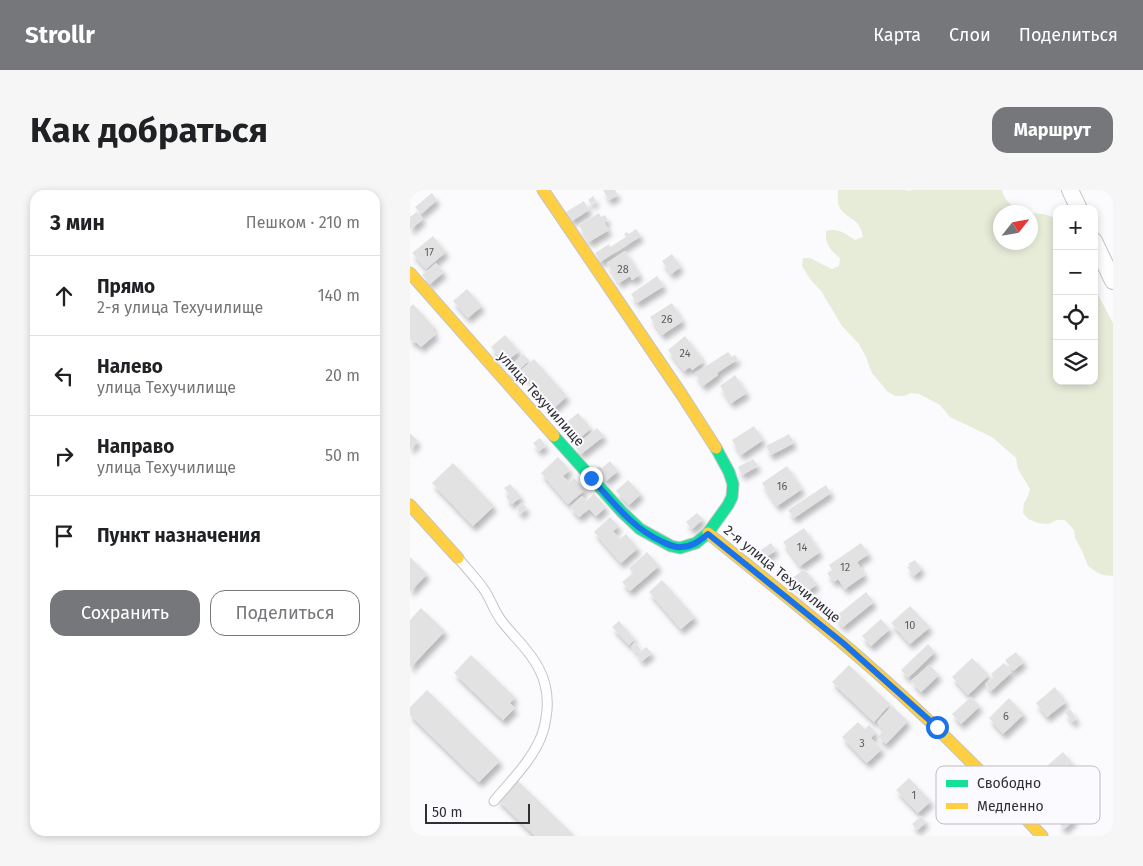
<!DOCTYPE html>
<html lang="ru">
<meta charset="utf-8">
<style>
body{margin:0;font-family:"Fira Sans",sans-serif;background:#f6f6f6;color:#202124}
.controls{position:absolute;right:15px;top:15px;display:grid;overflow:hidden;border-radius:10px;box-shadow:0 2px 8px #0003}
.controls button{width:45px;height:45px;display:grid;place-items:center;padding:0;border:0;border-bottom:1px solid #e0e0e0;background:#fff;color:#202124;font:25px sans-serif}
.compass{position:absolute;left:583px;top:15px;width:45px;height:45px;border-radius:50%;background:#fff;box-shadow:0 2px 8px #0003;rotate:59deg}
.scale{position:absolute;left:15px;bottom:12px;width:105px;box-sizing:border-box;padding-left:5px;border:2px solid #2f3033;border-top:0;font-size:14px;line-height:18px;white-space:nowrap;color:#2f3033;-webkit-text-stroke:4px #fafaff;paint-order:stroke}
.stop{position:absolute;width:15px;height:15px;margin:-11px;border:4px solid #1a73e8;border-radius:50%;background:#fff}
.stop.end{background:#1a73e8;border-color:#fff;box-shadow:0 1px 5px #0008}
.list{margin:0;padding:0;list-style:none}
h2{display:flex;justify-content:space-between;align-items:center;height:65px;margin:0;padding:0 20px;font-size:21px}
h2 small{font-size:16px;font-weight:400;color:#757577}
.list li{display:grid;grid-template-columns:32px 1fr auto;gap:15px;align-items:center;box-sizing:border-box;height:80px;padding:0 20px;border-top:1px solid #e0e0e0}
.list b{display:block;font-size:19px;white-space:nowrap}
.list p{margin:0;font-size:16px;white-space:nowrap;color:#757577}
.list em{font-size:16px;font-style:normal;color:#757577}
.actions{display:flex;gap:10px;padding:15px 20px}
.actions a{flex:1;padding:11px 0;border:1px solid #76777a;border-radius:15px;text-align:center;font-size:18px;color:#76777a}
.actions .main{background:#76777a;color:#fff}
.icon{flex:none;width:28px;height:28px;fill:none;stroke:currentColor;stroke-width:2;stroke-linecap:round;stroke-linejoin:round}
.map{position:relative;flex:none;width:703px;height:646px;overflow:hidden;border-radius:15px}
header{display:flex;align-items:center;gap:30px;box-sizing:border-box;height:70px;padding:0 25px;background:#76777a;color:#fff}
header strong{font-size:24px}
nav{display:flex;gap:28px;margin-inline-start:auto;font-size:18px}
.intro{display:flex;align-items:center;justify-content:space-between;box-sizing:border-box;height:120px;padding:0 30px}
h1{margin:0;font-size:35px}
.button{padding:12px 22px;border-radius:15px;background:#76777a;color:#fff;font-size:18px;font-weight:700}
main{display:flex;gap:30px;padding:0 30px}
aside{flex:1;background:#fff;border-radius:15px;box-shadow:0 2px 8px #0003}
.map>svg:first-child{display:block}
</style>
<header>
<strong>Strollr</strong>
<nav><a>Карта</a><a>Слои</a><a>Поделиться</a></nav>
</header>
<div class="intro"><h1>Как добраться</h1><a class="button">Маршрут</a></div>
<main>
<aside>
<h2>3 мин<small>Пешком · 210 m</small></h2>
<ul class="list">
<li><svg class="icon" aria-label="ahead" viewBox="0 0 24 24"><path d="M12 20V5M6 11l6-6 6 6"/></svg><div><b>Прямо</b><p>2-я улица Техучилище</p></div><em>140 m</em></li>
<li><svg class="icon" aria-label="left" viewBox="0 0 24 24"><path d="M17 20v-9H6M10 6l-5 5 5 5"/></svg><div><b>Налево</b><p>улица Техучилище</p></div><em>20 m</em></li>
<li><svg class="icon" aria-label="right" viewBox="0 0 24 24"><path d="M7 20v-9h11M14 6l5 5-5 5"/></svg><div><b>Направо</b><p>улица Техучилище</p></div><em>50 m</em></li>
<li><svg class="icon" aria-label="arrive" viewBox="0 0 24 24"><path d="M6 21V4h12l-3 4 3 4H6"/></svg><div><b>Пункт назначения</b></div></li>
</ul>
<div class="actions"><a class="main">Сохранить</a><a>Поделиться</a></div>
</aside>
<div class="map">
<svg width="703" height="646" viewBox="0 0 703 646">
<defs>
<filter id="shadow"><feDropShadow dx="3" dy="5.5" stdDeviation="2.5" flood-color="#0004"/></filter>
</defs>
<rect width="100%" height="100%" fill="#fbfbfe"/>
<path fill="#e7ecd9" d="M428,0h68l2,1 6,-1h88c3,12 12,19 24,22h-26v30h30l1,-29 13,1 13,5v162h37v-94l19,36v253l-10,-1 -7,-3 -8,-6 -6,-15 -7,-13 -1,-8 -9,-10h-8l-8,4 -11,-1 -10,-4 -5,-6 1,-10 4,-7 2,-7 -12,-20 -2,-11 -24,-21 -42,-20 -10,-12 -21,-11 -8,-1 -7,3h-9l-7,-4 -16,-19 -3,-7 -2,-7 -8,-15 -17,-18 -21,-35 -11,-12 -8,-13 1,-8h7l22,11 7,-3 1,-8c-10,-8 -15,-13 -14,-27 13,-3 18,2 29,9l8,-3c-3,-21 -18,-17 -24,-31 -2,-4 -1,-11 -1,-16z"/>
<g fill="#e3e2e3" filter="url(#shadow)">
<path d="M193,0h12l3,5 -9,5z"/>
<path d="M22,3l5,7 -16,14 -6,-7z"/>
<path d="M183,6l3,5 -5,3 -3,-4z"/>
<path d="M174,11l5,9 -17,11 -6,-9z"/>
<path d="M7,22l6,7 -13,11v-13z"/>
<path d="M189,23l2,4 4,-2 3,5 -4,2 5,8 -20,12 -10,-17z"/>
<path d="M226,39l5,7 -41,26 -5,-9 14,-9 1,3 16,-10 -2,-3 3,-2 2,2z"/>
<path d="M23,46l13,16 -20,17 -14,-16z"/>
<path d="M215,61l15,24 -8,5 -2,-4 -11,7 -12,-20z"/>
<path d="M262,64l9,13 -10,7 -9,-13z"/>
<path d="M26,73l8,9 -14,12 -8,-9z"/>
<path d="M247,86l7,10 -27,17 -6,-9z"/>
<path d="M57,99l15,17 -14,12 -15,-17z"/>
<path d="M262,113l11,18 -21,14 -12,-18z"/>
<path d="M3,114l21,23 -2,2 4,5 -15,13 -5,-5 -2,1 -4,-4v-32z"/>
<path d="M95,145l14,16 -14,12 -14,-16z"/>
<path d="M275,146l16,21 -1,1 3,4 -11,8 -2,-3 -6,4 -16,-21z"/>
<path d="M318,162l4,5 3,-2 3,4 -21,14 1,2 -15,11 -8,-13z"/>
<path d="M113,164l6,6 -16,15 -5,-5z"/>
<path d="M124,169l33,37 -13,12 -34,-37z"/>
<path d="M325,185l12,18 -16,10 -11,-17z"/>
<path d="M168,223l13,15 -11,10 -13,-16z"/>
<path d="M344,236l9,14 -22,15 -9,-15z"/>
<path d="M187,238l7,8 -23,18 -6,-8z"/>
<path d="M0,243l8,8 -8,9z"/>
<path d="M379,244l5,9 -23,12 -5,-9z"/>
<path d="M130,248l6,8 -7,5 -6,-8z"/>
<path d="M148,267l12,13 -7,6 6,7 5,-5 11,12 -17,14 -27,-31z"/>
<path d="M343,269l5,7 -16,9 -4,-8z"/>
<path d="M200,271l8,10 -12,10 -10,-12 3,-3 3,2z"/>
<path d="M43,273l41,43 -21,20 -41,-43z"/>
<path d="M377,276l15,23 -25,17 -15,-23z"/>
<path d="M218,290l13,14 -12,11 -13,-14z"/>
<path d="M100,294l11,13 -9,7 -6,-7 3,-3 -5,-6z"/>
<path d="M416,295l5,8 -37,25 -6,-8z"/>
<path d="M184,304l12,13 -10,9 -12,-13z"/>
<path d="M172,306l3,3 -3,3 7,7 -10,8 -9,-10z"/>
<path d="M112,313l5,5 -6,6 -5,-6z"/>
<path d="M287,323l6,6 -11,10 -6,-7z"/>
<path d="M200,327l9,9 -6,5 7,8 6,-5 12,14 -17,15 -27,-31z"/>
<path d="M394,338l16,24 -20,14 -17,-24z"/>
<path d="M361,353l5,7 -10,7 -5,-7z"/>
<path d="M451,353l8,11 -12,8 8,13 -20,14 -7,-10 -4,3 -7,-9 5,-3 -3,-5z"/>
<path d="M237,362l12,14 -29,25 -8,-9 11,-9 -4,-5z"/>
<path d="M0,367l17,17 -17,18z"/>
<path d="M505,370l7,9 -8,7 -7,-9 3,-1 -2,-2z"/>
<path d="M394,379l13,15 -14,11 -13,-15z"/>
<path d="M252,390l33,37 -14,12 -32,-37z"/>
<path d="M456,402l8,10 -31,25 -8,-10z"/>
<path d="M500,416l20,21 -20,17 -19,-21z"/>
<path d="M11,418l24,23 -35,37v-48z"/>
<path d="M471,429l9,10 -19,17 -9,-10z"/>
<path d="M209,431l16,18 -6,6 -17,-18z"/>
<path d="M225,452l6,8 -4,3 -6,-7z"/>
<path d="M518,454l7,8 -27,26 -7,-8z"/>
<path d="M236,457l6,6 -10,8 -5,-6z"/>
<path d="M606,462l8,10 -11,9 -8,-11z"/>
<path d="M61,465l44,42 -5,6 5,5 -12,12 -49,-47z"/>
<path d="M562,468l17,17 -21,20 -16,-18z"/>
<path d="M594,473l8,9 -21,19 -6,-7 8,-7 -2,-3z"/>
<path d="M439,475l41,39 -16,18 -42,-40z"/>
<path d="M520,475l9,10 -18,17 -10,-11z"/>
<path d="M645,497l11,15 -19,15 -11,-14z"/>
<path d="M17,500l73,71 -21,21 -69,-67v-8z"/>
<path d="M561,507l9,9 -19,18 -9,-10z"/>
<path d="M599,508l15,16 -21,20 -14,-16z"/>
<path d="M482,516l16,15 -22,23 -8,-7 6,-7 -7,-8z"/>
<path d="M660,519l7,10 -5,3 -7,-10z"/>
<path d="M448,532l7,7 4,-4 7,7 -5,6 11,11 -15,14 -25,-26z"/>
<path d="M653,562l21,25 -22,20 -22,-25z"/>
<path d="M499,588l22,23 -13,12 -22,-23z"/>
<path d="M106,589l59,57h-40l-38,-37z"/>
<path d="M660,623l5,6 -11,10 -5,-6z"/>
<path d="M511,626l5,6 -9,8 -5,-6z"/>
</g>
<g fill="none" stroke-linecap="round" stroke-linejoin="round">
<g stroke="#c2c3c5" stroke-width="11">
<path id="lane" d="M48,368c9,11 19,21 27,33 7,11 10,23 19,33 12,15 27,28 35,45 7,13 9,28 8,41 -1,9 -2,18 -6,27 -9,23 -31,45 -47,64"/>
</g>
<g stroke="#c2c3c5" stroke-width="18">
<g id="street">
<path d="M660,0l9,19"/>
<path d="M684,51l19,40"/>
</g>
</g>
<g stroke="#c2c3c5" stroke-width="13">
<path id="fast" d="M144,246l68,76 18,17 31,17 9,2 16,-5 12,-10 20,-28 4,-8 1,-13 -4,-12 -13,-24"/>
</g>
<g stroke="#c2c3c5" stroke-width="13">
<g id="slow">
<path d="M133,0l139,205 34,53"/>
<path d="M0,83l144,163"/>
<path d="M0,315l48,53"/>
<path d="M298,343c54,44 109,87 161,133 61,53 118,111 173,170"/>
</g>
</g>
<use href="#lane" stroke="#fefeff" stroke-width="9"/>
<use href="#street" stroke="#fefeff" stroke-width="16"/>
<use href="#fast" stroke="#16e098" stroke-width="11"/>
<use href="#slow" stroke="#ffcf43" stroke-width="11"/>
</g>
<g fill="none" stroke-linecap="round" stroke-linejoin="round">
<path stroke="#1a73e8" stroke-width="6" d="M181,288c22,24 42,51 72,64 6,3 12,6 18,5 12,0 19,-7 27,-13l135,109 94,84"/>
</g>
<g text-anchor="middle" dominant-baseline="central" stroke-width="4" stroke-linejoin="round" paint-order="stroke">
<g font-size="11" fill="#5e5e61">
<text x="19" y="62">17</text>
<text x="213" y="79">28</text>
<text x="257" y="129">26</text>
<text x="275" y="163">24</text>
<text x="372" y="296">16</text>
<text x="392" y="357">14</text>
<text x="435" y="377">12</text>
<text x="500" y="435">10</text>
<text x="596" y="526">6</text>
<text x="452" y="553">3</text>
<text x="504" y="605">1</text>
</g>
<g font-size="14" fill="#2f3033" stroke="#fafaff">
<text transform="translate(131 209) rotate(48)">улица Техучилище</text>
<text transform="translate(372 384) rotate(39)">2-я улица Техучилище</text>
</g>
</g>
<rect x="526" y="576" width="164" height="58" rx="8" fill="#fafaff" stroke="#bdbdc2" stroke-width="1"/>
<rect x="536" y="590" width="22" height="7" fill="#16e098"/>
<rect x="536" y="613" width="22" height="6" fill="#ffcf43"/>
<g font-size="14" fill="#2f3033">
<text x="567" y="598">Свободно</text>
<text x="567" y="621">Медленно</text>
</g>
</svg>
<div class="controls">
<button>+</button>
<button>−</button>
<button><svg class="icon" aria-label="locate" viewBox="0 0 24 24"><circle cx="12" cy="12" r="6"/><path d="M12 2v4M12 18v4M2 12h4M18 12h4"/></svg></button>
<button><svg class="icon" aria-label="layers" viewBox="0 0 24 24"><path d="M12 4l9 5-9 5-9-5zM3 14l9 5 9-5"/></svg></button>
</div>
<svg class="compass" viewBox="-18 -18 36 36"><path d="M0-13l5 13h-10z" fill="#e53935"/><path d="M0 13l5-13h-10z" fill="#757577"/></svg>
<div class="scale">50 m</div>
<div class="stop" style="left:527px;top:537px"></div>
<div class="stop end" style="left:181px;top:288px"></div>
</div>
</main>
